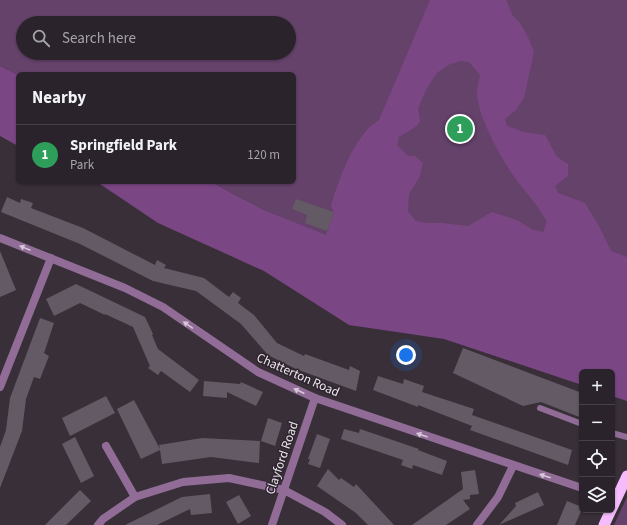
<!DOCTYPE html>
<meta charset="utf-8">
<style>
body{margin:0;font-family:"Source Sans 3",sans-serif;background:#362f37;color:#f1f3f6}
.controls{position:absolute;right:12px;bottom:12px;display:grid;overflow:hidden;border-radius:6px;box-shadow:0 1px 3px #0004}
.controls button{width:36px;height:36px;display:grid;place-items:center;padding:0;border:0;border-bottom:1px solid #464047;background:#2a232b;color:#f1f3f6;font:20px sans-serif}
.you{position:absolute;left:406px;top:355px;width:14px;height:14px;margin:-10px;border:3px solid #fff;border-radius:50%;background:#1a73e8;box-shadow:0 0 0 6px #1a73e833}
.badge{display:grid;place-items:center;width:26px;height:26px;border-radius:50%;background:#eb8dfc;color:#fff;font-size:13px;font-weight:700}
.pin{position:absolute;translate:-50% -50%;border:2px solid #fff;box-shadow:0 1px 4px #0006}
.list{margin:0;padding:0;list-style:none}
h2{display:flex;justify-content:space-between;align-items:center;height:52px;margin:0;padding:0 16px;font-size:17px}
h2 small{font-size:13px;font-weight:400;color:#a5a4a9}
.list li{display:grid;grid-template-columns:26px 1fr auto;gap:12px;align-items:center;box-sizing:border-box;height:60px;padding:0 16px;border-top:1px solid #464047}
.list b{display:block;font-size:15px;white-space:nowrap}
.list p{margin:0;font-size:13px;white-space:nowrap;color:#a5a4a9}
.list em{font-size:13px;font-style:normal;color:#a5a4a9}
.icon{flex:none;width:22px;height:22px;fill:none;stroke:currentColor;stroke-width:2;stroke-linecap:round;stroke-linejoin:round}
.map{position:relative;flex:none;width:627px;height:525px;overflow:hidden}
.search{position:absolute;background:#2a232b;box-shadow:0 1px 3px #0004;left:16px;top:16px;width:280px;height:44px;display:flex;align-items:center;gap:10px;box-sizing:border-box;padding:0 14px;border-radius:22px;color:#a5a4a9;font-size:15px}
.panel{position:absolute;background:#2a232b;box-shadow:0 1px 3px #0004;left:16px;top:72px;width:280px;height:112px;border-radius:6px}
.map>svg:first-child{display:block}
</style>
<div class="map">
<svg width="627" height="525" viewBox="0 0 627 525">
<rect width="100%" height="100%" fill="#382f39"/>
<g fill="#64426a" fill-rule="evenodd">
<path d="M0,0h627v335l-301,-99 -62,-26 -53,-28h83v-108h-276v1l-18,-9zM23,23h266v30h-266z"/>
<path d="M627,497v28h-13z"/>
</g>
<g fill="#7b4684" fill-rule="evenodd">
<path d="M430,0h76l7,16 7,7 7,12 7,17 -10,46 -9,13 -10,8 2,7 17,6 21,3 12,22 11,7v12l-13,10 3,7 27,10 15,25 11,23 16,6v144l-15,-5v-24h-30v13l-138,-46 -95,-14 -85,-54 -106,-48 -61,-41h114l53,28 62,25 8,-23 -3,-6c8,-26 18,-56 36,-76 3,-4 8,-7 12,-10zM460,61l9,1 11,13c-1,5 -3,12 -3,18 0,23 27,71 41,89 10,13 21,25 29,40l-4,10 -10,-2 -16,-10 -25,-8 -24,14 -26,-3h-14l-12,-2 -8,-10 1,-17 10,-16 4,-15 -8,-7h-7l-11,-11 2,-8 18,-11 3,-5 -2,-13 9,-20 10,-15 11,-8z"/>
<path d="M0,66l18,9v71l-18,-10z"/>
</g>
<g fill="#645a65">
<path d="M7,197l13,6 1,-4 12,4 -2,5 52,20 72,37 2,-5 9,5 -2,3 40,10 25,19 4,-5 8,6 -3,5 16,12 23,28 27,13 1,-2 44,16 1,-4 10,5 -4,20 -60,-22 -28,-14 -27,-31 -45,-33 -43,-10 -73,-37 -79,-32z"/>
<path d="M296,199l38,13 -7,19 -22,-8 2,-8 -15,-6z"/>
<path d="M0,251l16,39 -16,7z"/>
<path d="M76,284l69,33 8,17 -1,1 6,14 41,31 -9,12 -29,-21 -3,4 -10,-7 2,-2 -17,-39 -28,-13v1l-25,-12 -26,13 -8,-17z"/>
<path d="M40,318l14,5 -10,30 5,3 -9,23 -6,-2 -8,22 -4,32 -22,57v-41l6,-17 4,-32z"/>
<path d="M463,348l119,45v25l-41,-16 -18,4 -70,-33z"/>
<path d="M378,376l25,8 1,-5 20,7 -2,6 52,17 -2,6 100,35 -4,15 -98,-35 2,-4 -54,-21v2l-45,-17z"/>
<path d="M204,381l36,3 1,-2 22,10 -7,14 -29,-14v6l-24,-2z"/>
<path d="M106,396l9,17 -45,23 -8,-18z"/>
<path d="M134,400l26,49 -1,-4 43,-7 58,3 -1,22 -48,-6 -49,7 -2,-14 -19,9 -24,-50z"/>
<path d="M268,418l14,5 -7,23 -14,-5z"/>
<path d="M344,429l15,4 1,-4 59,20 -1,1 29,11 -5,14 -29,-10 -1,4 -11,-4 2,-5 -62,-21z"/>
<path d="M317,434l13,5 -10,29 -12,-4 2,-5h-2z"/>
<path d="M75,437l19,39 -13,7 -19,-39z"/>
<path d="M328,469l11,11 2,-2 13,9 2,-3 38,41h-26l-12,-12 -39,-27z"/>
<path d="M475,470l4,24 -9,1v4l-7,1 7,9 -24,16h-34l51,-36 -2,-17z"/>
<path d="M80,490l11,11 -25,24h-21z"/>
<path d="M538,492l6,13 -45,20 17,-19 -1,-3z"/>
<path d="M210,494l2,19 -21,2 -1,-6 -33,16h-32l57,-28z"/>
<path d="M239,495l12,21 -13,8 -12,-22z"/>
<path d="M567,501l15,6v2l-7,16h-18z"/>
</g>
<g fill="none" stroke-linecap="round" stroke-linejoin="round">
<g stroke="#916c97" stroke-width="6">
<path d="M540,408l42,16"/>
<path d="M612,433l15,4"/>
</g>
<g stroke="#916c97" stroke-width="8">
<path d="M0,238l125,50 38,19 95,65 57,26 267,90"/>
<path d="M0,387l51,-129"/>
<path d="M106,446l29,51"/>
<path d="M98,525l5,-6 32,-22 48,-15 46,-4 55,12 41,22 17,13"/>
<path d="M272,525l43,-127"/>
<path d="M477,525l21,-28 15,-31"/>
</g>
<g stroke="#f4bbfd" stroke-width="11">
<path d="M612,508l15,-32"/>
<path d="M604,525l7,-15"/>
</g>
</g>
<defs><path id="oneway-solid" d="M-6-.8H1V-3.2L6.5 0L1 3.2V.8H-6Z"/></defs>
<g fill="#d6c8d8">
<use href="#oneway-solid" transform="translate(25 248) rotate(-158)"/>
<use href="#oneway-solid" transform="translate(188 325) rotate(-145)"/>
<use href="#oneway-solid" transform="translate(299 391) rotate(-155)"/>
<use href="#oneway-solid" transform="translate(422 435) rotate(-161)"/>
<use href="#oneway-solid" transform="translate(545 476) rotate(-162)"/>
</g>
<g text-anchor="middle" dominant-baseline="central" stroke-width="3" stroke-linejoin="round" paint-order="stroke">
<g font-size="13" fill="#ede7ee" stroke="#2e252f">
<text transform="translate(298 375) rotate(24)">Chatterton Road</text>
<text transform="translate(282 458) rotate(-71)">Clayford Road</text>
</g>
</g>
</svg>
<div class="controls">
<button>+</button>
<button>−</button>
<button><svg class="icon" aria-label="locate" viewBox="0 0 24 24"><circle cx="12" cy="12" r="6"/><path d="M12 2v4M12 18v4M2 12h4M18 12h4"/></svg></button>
<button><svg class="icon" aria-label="layers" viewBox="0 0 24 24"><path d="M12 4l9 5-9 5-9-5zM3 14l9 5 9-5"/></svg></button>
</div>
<div class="you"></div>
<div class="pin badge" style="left:460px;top:129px;background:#2e9e5b">1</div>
<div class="search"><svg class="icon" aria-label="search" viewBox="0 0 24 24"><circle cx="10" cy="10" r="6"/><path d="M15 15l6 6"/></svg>Search here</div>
<section class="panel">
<h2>Nearby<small></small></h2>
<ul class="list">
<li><span class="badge" style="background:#2e9e5b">1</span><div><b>Springfield Park</b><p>Park</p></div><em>120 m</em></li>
</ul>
</section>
</div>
